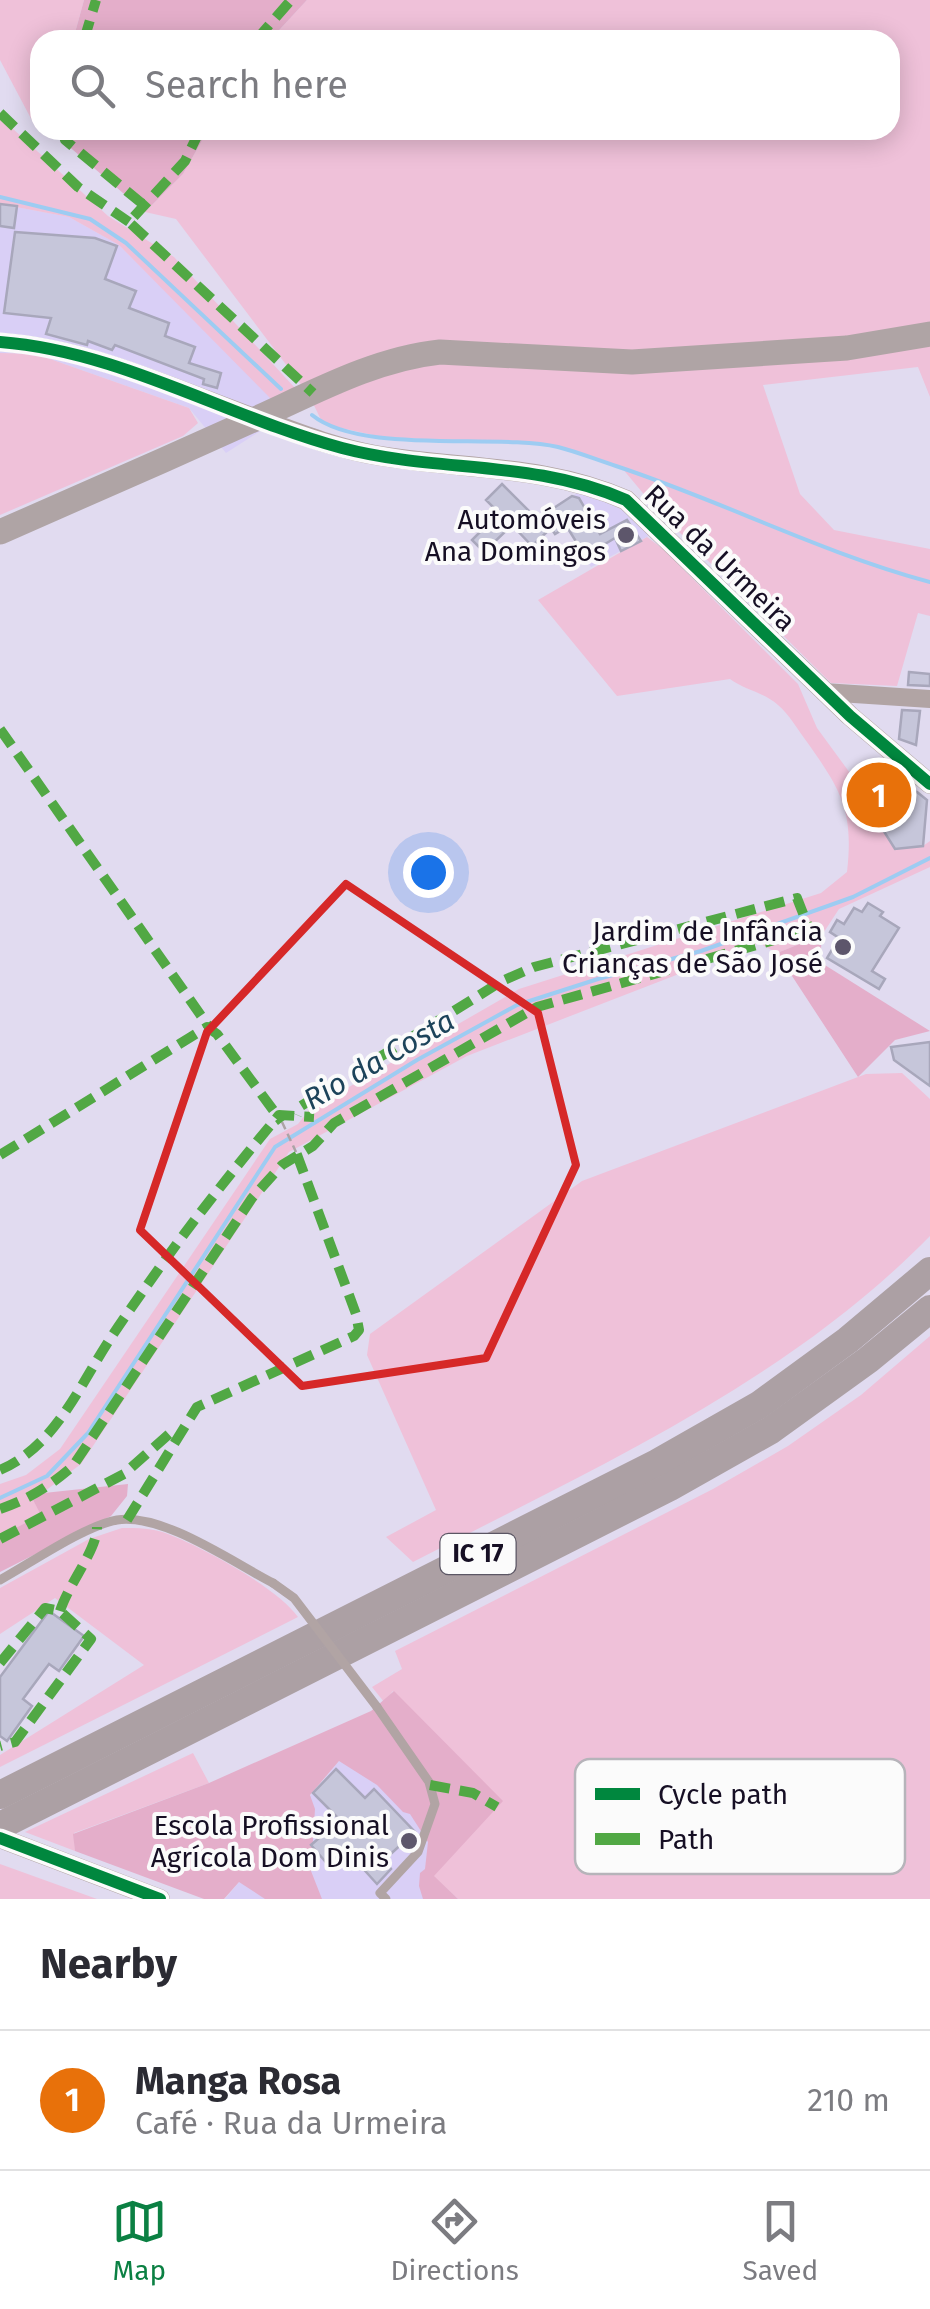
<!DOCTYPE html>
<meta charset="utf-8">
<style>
body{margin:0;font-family:"Fira Sans",sans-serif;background:#f7f7f7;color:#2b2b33}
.you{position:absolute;left:428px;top:872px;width:35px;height:35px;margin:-25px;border:8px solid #fff;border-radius:50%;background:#1a73e8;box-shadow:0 0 0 15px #1a73e833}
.badge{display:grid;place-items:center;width:65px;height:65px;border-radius:50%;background:#0b8043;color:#fff;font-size:32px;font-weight:700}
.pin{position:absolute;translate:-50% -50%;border:5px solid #fff;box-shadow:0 2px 10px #0006}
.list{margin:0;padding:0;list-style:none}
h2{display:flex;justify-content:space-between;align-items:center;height:130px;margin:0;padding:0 40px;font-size:42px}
h2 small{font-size:32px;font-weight:400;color:#7c7c81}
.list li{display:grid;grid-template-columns:65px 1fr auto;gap:30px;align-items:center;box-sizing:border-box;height:140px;padding:0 40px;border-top:2px solid #e1e1e2}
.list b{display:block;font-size:38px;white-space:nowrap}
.list p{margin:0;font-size:32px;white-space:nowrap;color:#7c7c81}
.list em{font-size:32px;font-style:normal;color:#7c7c81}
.icon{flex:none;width:55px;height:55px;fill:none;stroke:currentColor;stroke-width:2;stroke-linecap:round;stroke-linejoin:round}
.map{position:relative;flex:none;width:930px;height:1899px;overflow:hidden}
.search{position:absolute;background:#fff;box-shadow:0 5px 25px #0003;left:30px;right:30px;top:30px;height:110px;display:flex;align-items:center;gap:25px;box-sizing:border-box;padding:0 35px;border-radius:30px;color:#7c7c81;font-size:38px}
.sheet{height:270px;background:#fff}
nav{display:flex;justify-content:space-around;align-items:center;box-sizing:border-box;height:140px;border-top:2px solid #e1e1e2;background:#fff;font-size:28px;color:#7c7c81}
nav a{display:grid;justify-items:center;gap:5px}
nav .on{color:#0b8043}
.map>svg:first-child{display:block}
</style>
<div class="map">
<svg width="930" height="1899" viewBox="0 0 930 1899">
<rect width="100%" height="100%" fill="#e1dbf0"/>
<g fill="#d9cff6">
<path d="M0,204l69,13 50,28 169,168 -62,40 -37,-45 -153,-54 -36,-1z"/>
<path d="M577,489l46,21 29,24 -61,33 -24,-40 -12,7 -7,-10 12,-7 -6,-10 22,-13z"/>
<path d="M413,1711l194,188h-382l114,-138z"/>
</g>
<g fill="#efc1d9">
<path d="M0,0h84l-11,40h-33v90l-4,-2 -36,-68z"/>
<path d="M307,0h623v397l-12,-30 -155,18 37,109 34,36 96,19v67l-12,-3 -21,73 -66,-3 -174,-173 -35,-42 -66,-22 -174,-9 -59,-13 -14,-29 -133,-176 -31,-7 38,-38 25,-44h682v-90h-620z"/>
<path d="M0,117l108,99 66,41 121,131 -23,12 -153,-155 -50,-28 -69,-13z"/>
<path d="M0,353l36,1 153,54 9,15 -15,13 -183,79z"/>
<path d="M647,537l16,12 135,135 19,44 41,56 8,19 29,46 28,-3 7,-5v26l-91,42 -17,26 -45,18 -18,-10 -292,113 -178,96 -208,312 -48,36 9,15 -42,21v-52l26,-9 34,-26 210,-310 28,-15 11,-14 210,-121 302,-96 26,-21c7,-61 -6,-82 -40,-130 -9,-12 -18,-28 -29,-37 -15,-13 -33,-15 -48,-26l-113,17 -79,-96z"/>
<path d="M902,1073l28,26v137c-145,148 -336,232 -517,326l-27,-25 50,-27 -69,-155 3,-21 212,-153 284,-107z"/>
<path d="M930,1336v563h-472l-25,-23 69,-75 -109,-110 -9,11 -12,-15 30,-18 -7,-18 318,-162 75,-43 73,-51z"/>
<path d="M122,1528c15,0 31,0 46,6 34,13 110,54 130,83l-298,150v-12l144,-90 -89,-67 -55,36v-46l89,-49z"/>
<path d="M193,1753l16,30 -135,50 1,18 -50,-19z"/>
<path d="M0,1864l97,35h-97z"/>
</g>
<g fill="#e4aeca">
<path d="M84,0h223l-37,40h-197z"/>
<path d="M59,130h149l-25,44 -38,38 -87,-75z"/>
<path d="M822,935l-2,27 110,69 -35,9 -37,37 -81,-124z"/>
<path d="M128,1484l-1,12 -16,20 -111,56v-36l41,-21 -8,-15 11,-7z"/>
<path d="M394,1691l109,110 -69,75 24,23h-35l-4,-13 1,-13 5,-4 3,-27 -18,-28 -7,-2 -26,-27 -38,-24 -29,34 5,14 -4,62 11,28h-57l-26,-17 -15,17h-20l-129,-48 -2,-17 136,-51 162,-72z"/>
</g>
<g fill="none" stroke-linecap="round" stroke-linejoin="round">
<g stroke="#9dccf2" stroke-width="4">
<path d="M0,197l90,22 36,24 155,146"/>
<path d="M312,415c49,40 184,18 246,32 20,5 39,13 58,19 106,35 206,87 314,116"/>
<path d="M0,1498l47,-22 41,-43 187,-286 142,-87 100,-55 81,-26 103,-28 152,-54 77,-39"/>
</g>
</g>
<g fill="#c6c6da" stroke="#a8a7bb" stroke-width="2.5">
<path d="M0,204l17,2 -3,22 -14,-2z"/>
<path d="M15,232l80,6 22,8 -12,33 31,12 -7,17 40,15 -4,13 30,11 -6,16 32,10 -4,15 -14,-4 1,-5 -89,-34 -3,5 -24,-9 -1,4 -41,-11 5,-16 -47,-5z"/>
<path d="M502,484l35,35 35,-23 7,2 21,36 27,-14 14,21 -20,10 -6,-13 -30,18 -18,-29 -12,7 -4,-6 -19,18 -20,-21 -28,27 -12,-12 27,-27 -13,-13z"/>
<path d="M909,672l21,2v12l-22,-1z"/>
<path d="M902,710l18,1 -4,34 -17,-6z"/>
<path d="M875,783l42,9 10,8 -4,46 -28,3 -29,-46z"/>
<path d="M868,903l15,9 -3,4 19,12 -27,43 13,8 -6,10 -52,-31 12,-20 -9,-6 7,-12 7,4 10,-16 8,4z"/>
<path d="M930,1042v44l-36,-26 -3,-13z"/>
<path d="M49,1611l35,25 -25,35 -10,-7 -26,35 9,7 -25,35 -7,-5v-59z"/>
<path d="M336,1769l29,29 9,-9 41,43 -31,28 7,9 -14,15 -29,-32 -18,15 -19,-22 29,-25 -27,-27z"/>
</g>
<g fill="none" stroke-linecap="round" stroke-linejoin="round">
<path stroke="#aca3a6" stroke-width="2.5" stroke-dasharray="8 5" stroke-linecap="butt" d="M282,1122l14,30"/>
<g stroke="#b1a4a4" stroke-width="9">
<path d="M0,1580c31,-17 84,-54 117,-60 46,-7 115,42 156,63"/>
<path d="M377,1707l52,75 6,22 -17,48 -38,41 6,6"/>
</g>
<g stroke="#b1a4a4" stroke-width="18">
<path d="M0,342c88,6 174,46 257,76"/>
<path d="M824,692l106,7"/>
</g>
<g stroke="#b1a4a4" stroke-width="20">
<path d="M257,418c39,14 77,30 118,37 86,15 170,9 251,45l224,216 80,68"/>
<path d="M0,1838l160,61"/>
</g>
<path stroke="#afa4a5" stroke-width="25" d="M0,532c84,-37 169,-74 253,-112 60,-27 121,-61 187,-68l192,10 215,-14 83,-14"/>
<g stroke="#aca0a4" stroke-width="28">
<path d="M0,1795l657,-332 102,-58 89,-65 82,-69"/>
<path d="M0,1826l670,-339 101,-57 97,-70 62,-51"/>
</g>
<path stroke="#b1a4a4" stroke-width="9" d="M273,1583l21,15 83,109"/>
<g stroke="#51a844" stroke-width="10" stroke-dasharray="20 10" stroke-linecap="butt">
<path d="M84,40l12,-40"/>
<path d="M256,40l35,-40"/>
<path d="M0,113l78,74 51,35"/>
<path d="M63,130l2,10 80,66"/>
<path d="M200,130l-15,31 -56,61 184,171"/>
<path d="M0,729l209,298"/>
<path d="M0,1155l207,-128 10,7 65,88"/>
<path d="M0,1470c56,-24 80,-86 112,-134 15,-23 32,-46 48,-69 38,-53 78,-103 119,-152l35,2"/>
<path d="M0,1509c29,-10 50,-23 73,-43l179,-268 30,-33 31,-19 21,-23 203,-116 255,-72 16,-9 -11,-28 -263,69 -32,14 -201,125 -4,9"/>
<path d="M127,1520l70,-113 157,-71 5,-6 -3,-16 -60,-162"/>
<path d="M0,1539l124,-65 45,-40"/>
<path d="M60,1611c9,-28 37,-61 37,-84"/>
<path d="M0,1663l45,-55 15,3 31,28 -76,103 -15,4"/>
<path d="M430,1785l43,8 24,14"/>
</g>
<g stroke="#fbfbfb" stroke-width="19">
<g id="cycleway">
<path d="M0,342c120,9 227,75 342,106 95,25 190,11 284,52l224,216 80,68"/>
<path d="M0,1838l160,61"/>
</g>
</g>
<use href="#cycleway" stroke="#00873e" stroke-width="12"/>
</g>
<path fill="none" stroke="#d62828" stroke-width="8" stroke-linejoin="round" d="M346,884l192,129 38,152 -90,193 -184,28 -162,-156 67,-198z"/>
<g fill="#5d566b" stroke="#fbfbfb" stroke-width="4">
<circle cx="626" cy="535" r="10"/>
<circle cx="843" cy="947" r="10"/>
<circle cx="409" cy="1841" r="10"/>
</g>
<g text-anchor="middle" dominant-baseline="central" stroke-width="8" stroke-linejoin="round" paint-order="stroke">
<rect fill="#fbfbfb" stroke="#5b5664" stroke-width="2.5" x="440.5" y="1534" width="75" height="40" rx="8"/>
<g font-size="25" font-weight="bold" fill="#160f24">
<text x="478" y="1554">IC 17</text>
</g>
<g font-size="28" fill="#160f24" stroke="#fbfbfb" text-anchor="end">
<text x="606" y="519">Automóveis<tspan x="606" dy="32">Ana Domingos</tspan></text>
<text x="823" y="931">Jardim de Infância<tspan x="823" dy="32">Crianças de São José</tspan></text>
<text x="389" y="1825">Escola Profissional<tspan x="389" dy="32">Agrícola Dom Dinis</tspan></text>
</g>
<g font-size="28" fill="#160f24" stroke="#fbfbfb">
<text transform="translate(720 558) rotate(44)">Rua da Urmeira</text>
</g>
<g font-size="30" font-style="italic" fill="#1c435a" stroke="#fbfbfb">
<text transform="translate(379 1060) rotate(-30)">Rio da Costa</text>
</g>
</g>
<rect x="575" y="1759" width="330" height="115" rx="15" fill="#fbfbfb" stroke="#b6b4ba" stroke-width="2.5"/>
<rect x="595" y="1788" width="45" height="12" fill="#00873e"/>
<rect x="595" y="1833" width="45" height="12" fill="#51a844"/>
<g font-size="28" fill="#160f24">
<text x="658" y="1804">Cycle path</text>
<text x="658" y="1849">Path</text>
</g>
</svg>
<div class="you"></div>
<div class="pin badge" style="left:879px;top:795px;background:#e8710a">1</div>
<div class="search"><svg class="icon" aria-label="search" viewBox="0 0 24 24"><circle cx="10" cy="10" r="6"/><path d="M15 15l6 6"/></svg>Search here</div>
</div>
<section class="sheet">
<h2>Nearby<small></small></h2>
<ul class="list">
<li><span class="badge" style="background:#e8710a">1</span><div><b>Manga Rosa</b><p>Café · Rua da Urmeira</p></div><em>210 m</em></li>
</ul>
</section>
<nav>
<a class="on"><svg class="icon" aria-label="map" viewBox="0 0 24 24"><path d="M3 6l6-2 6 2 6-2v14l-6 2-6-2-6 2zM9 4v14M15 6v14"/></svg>Map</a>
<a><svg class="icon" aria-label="directions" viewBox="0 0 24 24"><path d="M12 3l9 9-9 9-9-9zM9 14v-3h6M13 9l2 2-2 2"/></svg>Directions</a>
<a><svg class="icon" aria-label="saved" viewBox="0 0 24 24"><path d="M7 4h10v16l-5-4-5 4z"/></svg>Saved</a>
</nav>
